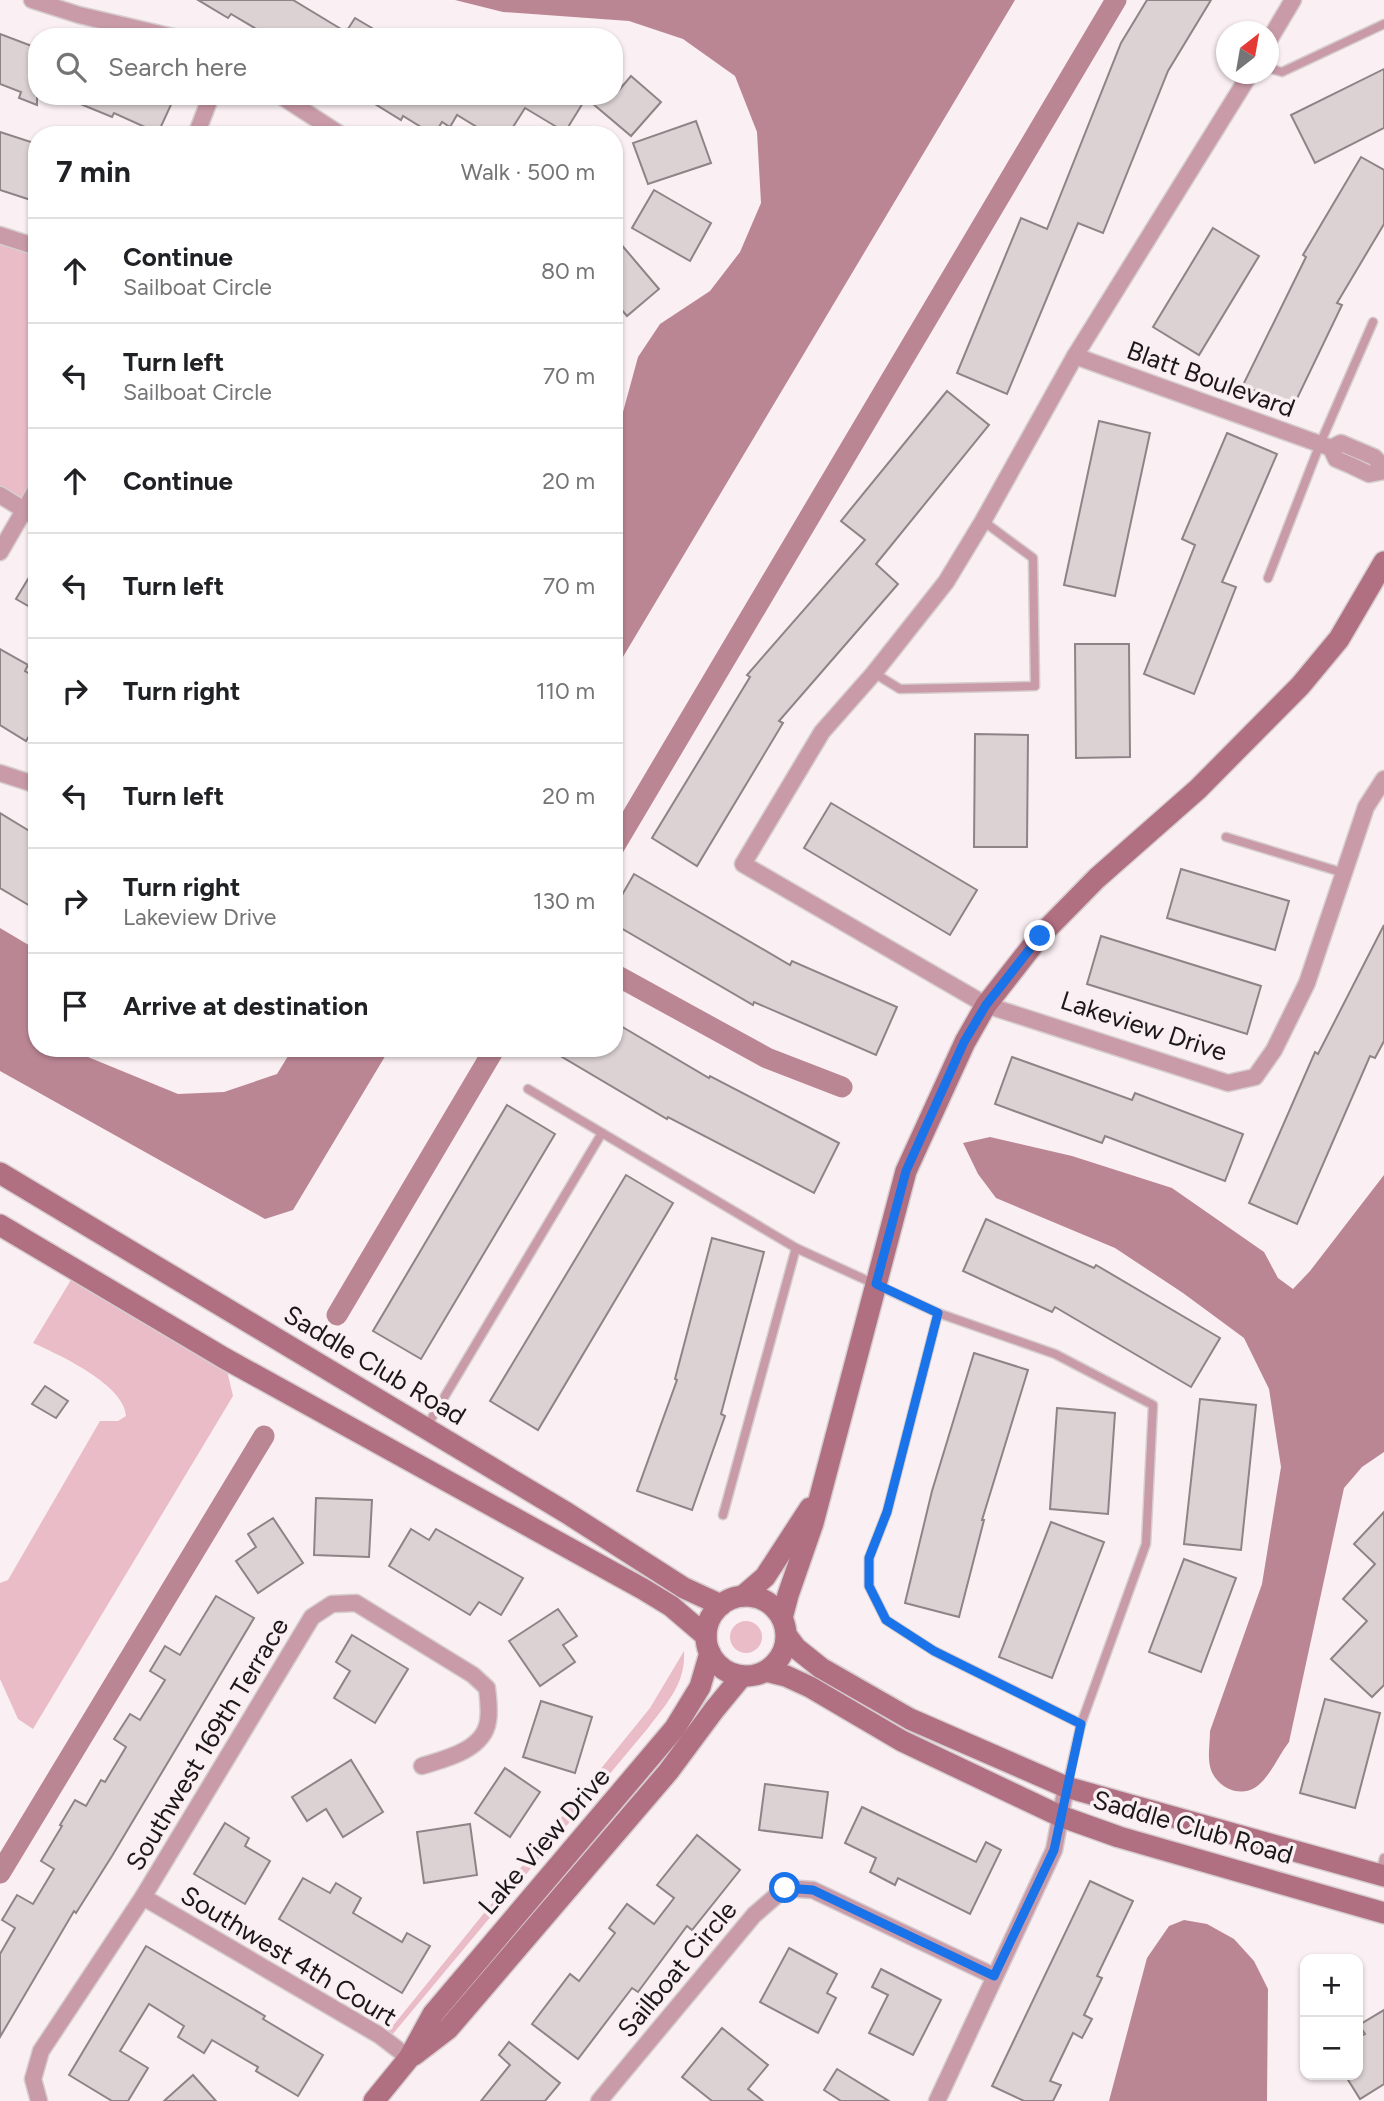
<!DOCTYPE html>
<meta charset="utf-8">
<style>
body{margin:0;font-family:Figtree,sans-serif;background:#f6f6f6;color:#202124}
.controls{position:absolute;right:21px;bottom:21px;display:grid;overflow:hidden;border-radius:14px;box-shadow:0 2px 5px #0004}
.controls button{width:63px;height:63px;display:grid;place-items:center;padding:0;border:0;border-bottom:2px solid #e0e0e0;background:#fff;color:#202124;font:35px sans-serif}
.compass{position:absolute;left:1216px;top:21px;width:63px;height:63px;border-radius:50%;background:#fff;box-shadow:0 2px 5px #0004;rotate:31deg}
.stop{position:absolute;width:21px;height:21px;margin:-16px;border:5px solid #1a73e8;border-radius:50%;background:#fff}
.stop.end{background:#1a73e8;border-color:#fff;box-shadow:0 2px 7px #0008}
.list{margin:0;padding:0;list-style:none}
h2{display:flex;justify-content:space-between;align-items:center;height:91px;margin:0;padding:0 28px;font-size:30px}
h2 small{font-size:23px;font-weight:400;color:#757577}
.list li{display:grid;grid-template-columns:46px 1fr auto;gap:21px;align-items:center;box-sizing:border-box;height:105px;padding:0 28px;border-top:2px solid #e0e0e0}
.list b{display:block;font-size:26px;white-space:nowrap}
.list p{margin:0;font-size:23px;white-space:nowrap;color:#757577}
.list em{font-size:23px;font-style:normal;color:#757577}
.icon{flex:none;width:38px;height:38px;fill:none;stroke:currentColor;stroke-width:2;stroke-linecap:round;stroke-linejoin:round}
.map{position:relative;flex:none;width:1384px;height:2101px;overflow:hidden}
.search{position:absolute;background:#fff;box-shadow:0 2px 5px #0004;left:28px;top:28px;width:595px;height:77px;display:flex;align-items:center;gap:18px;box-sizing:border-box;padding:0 24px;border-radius:28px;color:#757577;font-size:26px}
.panel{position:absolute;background:#fff;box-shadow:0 2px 5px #0004;left:28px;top:126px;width:595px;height:931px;border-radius:28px}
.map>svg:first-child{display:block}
</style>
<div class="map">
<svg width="1384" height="2101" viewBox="0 0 1384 2101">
<rect width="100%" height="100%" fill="#faeff2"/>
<g fill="#e9bcc7">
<path d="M0,235l37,12v241l-13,23 -24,-16z"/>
<path d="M77,1270l147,88 9,38 -200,333 -15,-10 -18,-40v-96l8,-3 92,-159h18l8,-5c-1,-31 -68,-62 -93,-73z"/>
<circle cx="746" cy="1637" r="16"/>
<path d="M684,1651c2,33 -18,53 -36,77l-261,313 -4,-3 267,-330z"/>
</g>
<g fill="#bb8694">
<path d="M455,0h560l-401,672v-178l6,-11 -1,-23 4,-48 15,-55 22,-33 50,-33 30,-39 21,-49 -4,-71 -22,-56 -52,-37 -54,-18 -126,-9z"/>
<path d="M0,928l32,19 5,11v90h45l6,9 90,37 46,-2 53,-18 16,-26h97l-97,162 -28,9 -265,-148z"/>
<path d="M990,1137l82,19 100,32 92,64 14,26 15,11 17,-18 74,-96v277l-22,15 -18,21 -55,254c-11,14 -18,34 -33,45 -16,11 -38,1 -45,-17 -4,-12 -1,-26 -1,-39l52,-147 19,-117 -12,-78 -25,-51 -61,-45 -68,-45 -119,-50 -18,-24 -15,-31z"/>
<path d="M1184,1920l23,4 27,15 20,22 14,28 -1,112h-158l38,-143 22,-32z"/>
</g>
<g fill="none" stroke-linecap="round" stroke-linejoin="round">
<g stroke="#bb8694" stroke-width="21">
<path d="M614,847l502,-847"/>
<path d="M614,974l153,84 75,29"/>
<path d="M337,1315l158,-267"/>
<path d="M0,1873l264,-437"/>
</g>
</g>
<g fill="#dcd2d4" stroke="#8e8487" stroke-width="2">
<path d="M198,0h95l53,32 9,-14 32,19h-97l-11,-7 -4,7h-5l-39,-23 -3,4z"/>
<path d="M1147,0h64l-43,71 -65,162 -25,-10 -71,171 -50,-21 64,-155 26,11 74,-186z"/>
<path d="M0,34l37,14v57l-18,-7 2,-6 -21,-8z"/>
<path d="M1384,69v59l-69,35 -24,-48z"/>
<path d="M631,76l30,26 -30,34 -45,-38 -21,34 -40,-24 -17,27h-18l-33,-20 -7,12 -8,-5 -8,13 -31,-19 -2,4 -39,-24h252z"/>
<path d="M61,96h114l-17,37 -44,-20 -2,4z"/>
<path d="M696,121l15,42 -63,21 -15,-41z"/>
<path d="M0,132l37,12v58l-37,-12z"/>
<path d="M1361,157l23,13v54l-47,79 5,2 -50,104 -49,-24 63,-128 -3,-2z"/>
<path d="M654,190l57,33 -21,38 -58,-33z"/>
<path d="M1213,228l46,28 -60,99 -46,-28z"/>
<path d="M614,236l45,53 -32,27 -13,-15z"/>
<path d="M947,391l42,34 -113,139 22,20 -119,137 4,2 -86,143 -45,-28 98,-161 -3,-2 118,-135 -24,-19z"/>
<path d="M1099,421l51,12 -35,163 -51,-11z"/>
<path d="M1227,433l50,21 -55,128 14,5 -42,107 -50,-20 51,-129 -13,-6z"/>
<path d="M37,564v47l-21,-12z"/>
<path d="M1075,644h54l1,113 -54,1z"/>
<path d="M0,649l28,16 -3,6 12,7v45l-11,18 -26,-16z"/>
<path d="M975,734l53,1 -1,112h-53z"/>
<path d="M831,803l146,87 -27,45 -146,-87z"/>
<path d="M0,813l36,22 1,75 -37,-22z"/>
<path d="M1181,869l108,32 -14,49 -108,-32z"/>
<path d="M634,874l156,91 2,-4 105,46 -21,48 -122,-53 -1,3 -139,-81v-15z"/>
<path d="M1384,925v116l-9,17 -5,-2 -73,168 -48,-21 66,-151 3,2z"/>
<path d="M1101,936l160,50 -14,48 -160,-50z"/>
<path d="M614,1022l95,56 1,-2 129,67 -25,50 -146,-76 -1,2 -120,-71h67z"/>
<path d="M1012,1057l120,43 3,-7 108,41 -18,47 -120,-45 -3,7 -107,-39z"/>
<path d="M507,1105l48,29 -134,225 -48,-28z"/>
<path d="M626,1175l47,28 -135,227 -48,-29z"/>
<path d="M986,1219l108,49 2,-3 124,73 -29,49 -136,-80 -3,5 -89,-41z"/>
<path d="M712,1238l52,14 -43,162 4,2 -33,94 -55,-19 40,-111 -2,-1z"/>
<path d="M974,1353l54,17 -46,150h2l-25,97 -54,-14 27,-112z"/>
<path d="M45,1386l23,15 -12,17 -24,-14z"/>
<path d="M1200,1399l56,6 -15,145 -57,-6z"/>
<path d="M1057,1408l58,5 -7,101 -58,-5z"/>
<path d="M316,1498l56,2 -3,57 -55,-2z"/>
<path d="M1384,1512v173l-12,12 -41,-38 36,-38 -24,-22 32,-35 -21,-20z"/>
<path d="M273,1518l30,45 -45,30 -22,-32 20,-14 -8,-13z"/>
<path d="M1051,1522l53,20 -52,136 -53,-21z"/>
<path d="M411,1529l18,11 7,-11 87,49 -22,37 -22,-13 -9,13 -81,-49z"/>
<path d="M1184,1559l52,19 -35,94 -52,-20z"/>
<path d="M216,1596l38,22 -142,238 -36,57 -2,-2 -74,126v-83l15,-26 -13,-8 15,-25 16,9 21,-35 -13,-8 21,-35 -2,-1 15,-25 11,6 15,-26 4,2 21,-35 -12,-8 16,-25 10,6 25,-40 -15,-9 15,-25 15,9z"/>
<path d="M558,1609l19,27 -14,9 12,17 -35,24 -31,-45z"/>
<path d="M352,1635l56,34 -33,54 -41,-25 16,-27 -14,-9z"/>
<path d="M1325,1699l55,14 -25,95 -55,-15z"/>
<path d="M541,1701l51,16 -17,56 -52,-16z"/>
<path d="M351,1760l32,52 -40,25 -17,-28 -19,12 -15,-24z"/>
<path d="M505,1768l35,24 -30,45 -35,-24z"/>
<path d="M765,1784l63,8 -6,46 -63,-8z"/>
<path d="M862,1807l114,55 10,-20 15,8 -31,64 -72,-36 -3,7 -25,-13 6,-14 -31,-15z"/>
<path d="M225,1823l24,15 -4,8 25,15 -25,43 -51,-30z"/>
<path d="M470,1824l7,51 -53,8 -7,-51z"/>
<path d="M697,1835l43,35 -48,60 -5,-4 -49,66 -6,-4 -54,71 -46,-35 38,-50 9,7 36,-48 -6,-5 18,-24 27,20 20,-26 -17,-13z"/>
<path d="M303,1878l27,15 6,-10 25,15 -8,15 49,29 5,-9 23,13 -28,47 -123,-74z"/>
<path d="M1090,1881l43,20 -36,75 5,2 -18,37 8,4 -10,19 -9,-5 -23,48 11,4 -8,16h-29l-32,-15z"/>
<path d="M146,1946l119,70 -2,3 60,36 -25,41 -42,-25 2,-4 -46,-27 -8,13 -26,-16 6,-11 -35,-22 -29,47 28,17 -20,33h-16l-43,-26z"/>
<path d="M789,1948l48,26 -10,19 9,5 -18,35 -58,-31z"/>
<path d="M881,1969l60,31 -28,55 -44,-22 19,-38 -16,-8z"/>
<path d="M1384,2010v74l-24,15 -15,-24h13v-37l7,-4 -6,-9z"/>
<path d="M722,2028l46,37 -20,24 15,12h-51l-30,-24z"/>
<path d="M509,2042l51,41 -15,18h-64l29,-36 -11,-10z"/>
<path d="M837,2069l52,32h-48l-17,-11z"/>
<path d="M193,2075l23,26h-52z"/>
</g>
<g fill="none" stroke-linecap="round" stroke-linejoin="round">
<g stroke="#d6cdcf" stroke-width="11">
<g id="lane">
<path d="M1268,68l14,4 102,-48"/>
<path d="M1268,578l52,-134 53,-122"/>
<path d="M874,673l26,16 135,-3 -2,-128 -50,-37"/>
<path d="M1226,837l118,36"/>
<path d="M528,1089l268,159 142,65 117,41 98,51 -7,139 -65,180 -14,61"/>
<path d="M938,1313l-51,199 -18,46v28l17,34 48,31 147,73"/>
<path d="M427,1426l175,-293"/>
<path d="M723,1515l73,-267"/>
<path d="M1380,1874l4,-16"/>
</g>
</g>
<g stroke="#d6cdcf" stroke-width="19">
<g id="street">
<path d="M32,0l47,15 94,22"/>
<path d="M1268,42l25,-42"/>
<path d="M1250,74l-175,282 -92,165 -37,61 -72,91 -52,59 -79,132 243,141 242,78 27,-6 19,-27 33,-67 59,-176 18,-28"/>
<path d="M281,96l60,39"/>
<path d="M196,135l15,-39"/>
<path d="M0,235l37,12"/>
<path d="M1075,356l256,92 5,11 14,6 19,9 15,-3"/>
<path d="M1331,448l10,-5 33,14 10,10"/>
<path d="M0,495l37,23"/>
<path d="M0,552l37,-64"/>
<path d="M0,773l37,12"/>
<path d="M143,1897l236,138 30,23"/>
<path d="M39,2101l-6,-22 8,-28 102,-154 169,-280 20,-13 24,-1 117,72 14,13c1,11 3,22 1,33 -4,29 -43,38 -66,45"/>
<path d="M599,2101l155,-186 31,-27 28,2 181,86"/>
<path d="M937,2101l117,-251 12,-63"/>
</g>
</g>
<g stroke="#d6cdcf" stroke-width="24">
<g id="secondary">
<path d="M0,1173l567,340 117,75 37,17"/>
<path d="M0,1225l224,133 419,231 28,17 35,30"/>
<path d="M743,1596l22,-19 45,-69"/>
<circle cx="746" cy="1636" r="40"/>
<path d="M782,1618l6,-23 25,-72 93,-352 59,-129 21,-37 54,-69 57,-58 101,-89 102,-103 39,-47 45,-77"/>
<path d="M787,1636l9,12 25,20 89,51 156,68 318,89"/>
<path d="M766,1671l20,5 24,11 92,54 158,75 59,21 265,76"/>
<path d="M414,2055l34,-26 220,-257 46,-62 28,-34"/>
<path d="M374,2101l35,-43 24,-44 242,-286 25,-41 10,-34"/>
</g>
</g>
<use href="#lane" stroke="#c99aa7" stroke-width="8"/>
<use href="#street" stroke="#c99aa7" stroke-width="16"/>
<use href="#secondary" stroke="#b16f82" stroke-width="21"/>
</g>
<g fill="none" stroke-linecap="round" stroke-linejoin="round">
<path stroke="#1a73e8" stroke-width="9" d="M785,1888l28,2 181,86 60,-126 27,-126 -147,-73 -48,-31 -17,-34v-28l18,-46 51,-199 -62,-29 30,-113 58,-129 22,-37 54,-69"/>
</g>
<g text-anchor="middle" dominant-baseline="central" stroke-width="7" stroke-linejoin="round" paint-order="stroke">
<g font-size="26" fill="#1c1819" stroke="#faeff2">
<text transform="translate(1211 379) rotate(20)">Blatt Boulevard</text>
<text transform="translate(1144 1026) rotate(18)">Lakeview Drive</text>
<text transform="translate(375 1365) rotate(31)">Saddle Club Road</text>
<text transform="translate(207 1744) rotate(-59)">Southwest 169th Terrace</text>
<text transform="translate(1193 1827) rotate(16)">Saddle Club Road</text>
<text transform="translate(544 1841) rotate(-49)">Lake View Drive</text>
<text transform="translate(289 1956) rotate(31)">Southwest 4th Court</text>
<text transform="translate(677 1969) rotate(-50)">Sailboat Circle</text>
</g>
</g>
</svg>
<div class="controls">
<button>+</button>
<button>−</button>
</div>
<svg class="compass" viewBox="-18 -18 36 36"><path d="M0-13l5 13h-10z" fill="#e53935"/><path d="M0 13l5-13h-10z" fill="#757577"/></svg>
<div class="stop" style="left:785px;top:1888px"></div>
<div class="stop end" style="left:1040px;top:936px"></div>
<div class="search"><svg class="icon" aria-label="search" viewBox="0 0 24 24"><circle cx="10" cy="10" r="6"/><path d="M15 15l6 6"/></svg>Search here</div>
<section class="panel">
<h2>7 min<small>Walk · 500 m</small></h2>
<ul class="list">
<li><svg class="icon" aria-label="ahead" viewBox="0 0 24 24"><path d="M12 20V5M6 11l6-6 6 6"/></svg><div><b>Continue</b><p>Sailboat Circle</p></div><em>80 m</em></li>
<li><svg class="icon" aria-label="left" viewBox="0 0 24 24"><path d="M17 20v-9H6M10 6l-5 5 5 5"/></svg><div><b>Turn left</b><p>Sailboat Circle</p></div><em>70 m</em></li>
<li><svg class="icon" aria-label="ahead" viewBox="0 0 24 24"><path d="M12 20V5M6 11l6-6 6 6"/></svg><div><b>Continue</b></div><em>20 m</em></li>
<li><svg class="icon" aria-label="left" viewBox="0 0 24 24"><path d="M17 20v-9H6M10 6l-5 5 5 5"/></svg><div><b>Turn left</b></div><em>70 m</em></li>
<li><svg class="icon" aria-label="right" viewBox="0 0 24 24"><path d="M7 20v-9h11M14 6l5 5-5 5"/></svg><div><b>Turn right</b></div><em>110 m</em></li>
<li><svg class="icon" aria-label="left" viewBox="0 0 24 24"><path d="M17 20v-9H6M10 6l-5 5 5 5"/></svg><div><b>Turn left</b></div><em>20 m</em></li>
<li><svg class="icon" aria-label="right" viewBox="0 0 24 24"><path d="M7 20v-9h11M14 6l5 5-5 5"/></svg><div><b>Turn right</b><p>Lakeview Drive</p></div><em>130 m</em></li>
<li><svg class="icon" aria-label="arrive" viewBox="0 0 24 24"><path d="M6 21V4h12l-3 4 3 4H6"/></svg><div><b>Arrive at destination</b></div></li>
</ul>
</section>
</div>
